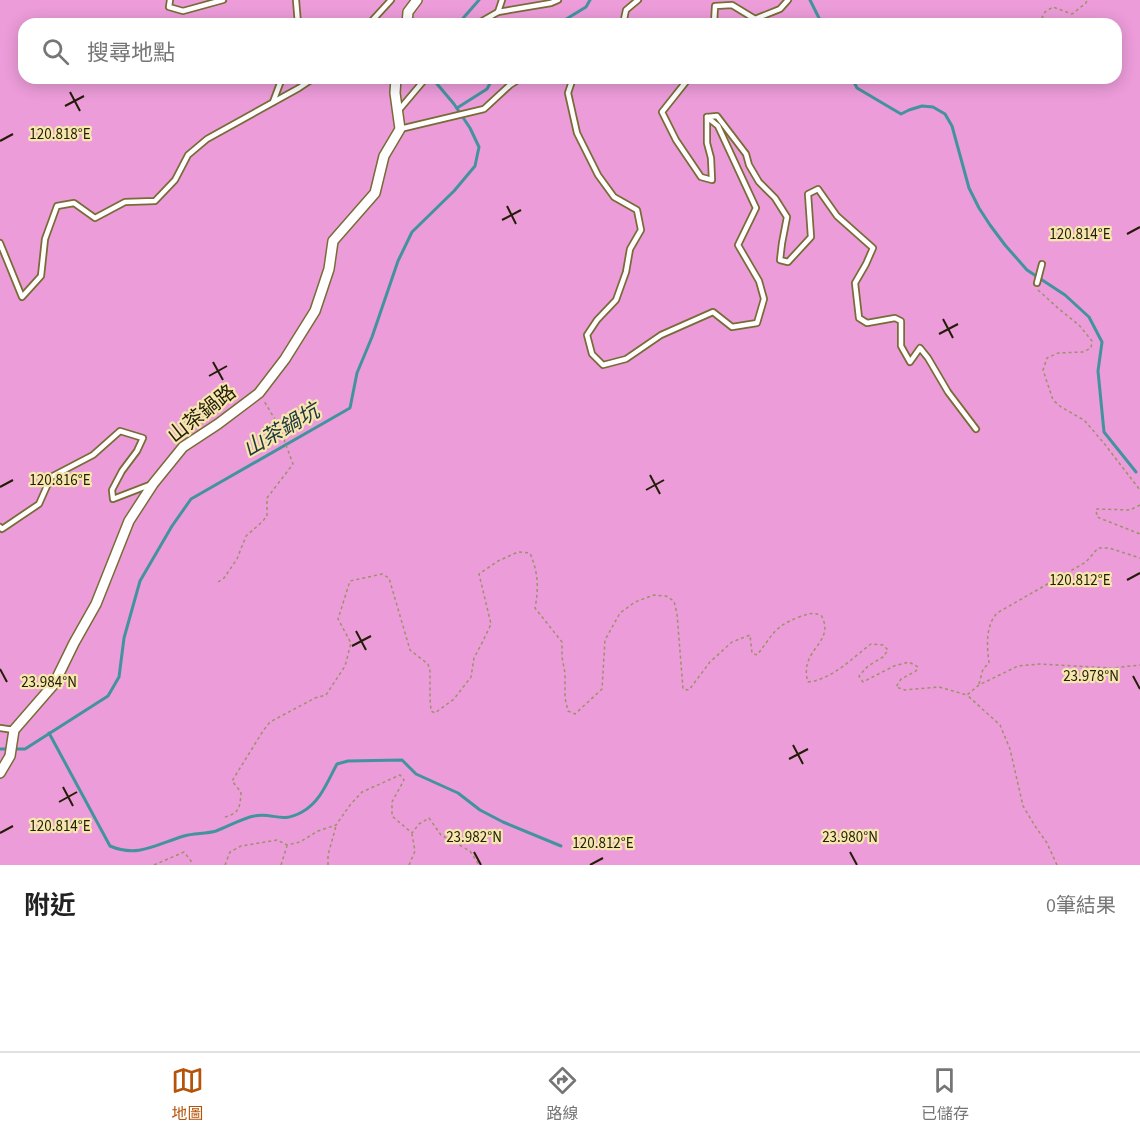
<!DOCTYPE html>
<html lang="zh-TW">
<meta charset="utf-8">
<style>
body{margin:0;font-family:"Source Sans 3","Noto Sans TC",sans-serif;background:#f6f6f6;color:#222}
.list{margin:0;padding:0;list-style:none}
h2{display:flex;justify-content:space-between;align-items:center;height:78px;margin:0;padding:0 24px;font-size:26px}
h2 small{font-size:20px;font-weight:400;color:#767676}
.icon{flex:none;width:33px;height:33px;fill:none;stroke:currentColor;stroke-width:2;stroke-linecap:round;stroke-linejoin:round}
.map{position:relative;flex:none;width:1140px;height:865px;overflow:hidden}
.search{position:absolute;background:#fff;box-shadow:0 3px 15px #0003;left:18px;right:18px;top:18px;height:66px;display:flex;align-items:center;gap:15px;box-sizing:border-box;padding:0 21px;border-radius:18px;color:#767676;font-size:22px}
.sheet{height:186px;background:#fff}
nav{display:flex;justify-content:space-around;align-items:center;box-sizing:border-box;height:84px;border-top:2px solid #e0e0e0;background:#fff;font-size:16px;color:#767676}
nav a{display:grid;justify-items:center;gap:3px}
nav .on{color:#b45309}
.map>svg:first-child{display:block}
</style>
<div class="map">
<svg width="1140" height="865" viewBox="0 0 1140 865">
<rect width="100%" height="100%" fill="#f6e7ae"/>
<path fill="#ec9cd9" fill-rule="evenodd" d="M0,0h1140v865h-1140zM24,24h1092v54h-1092z"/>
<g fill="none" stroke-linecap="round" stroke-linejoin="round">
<g stroke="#43939e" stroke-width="3">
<path d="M810,0l12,24"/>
<path d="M458,24l21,-24"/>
<path d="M558,24l28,-17 4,-7"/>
<path d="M852,78l5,10 44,26 8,-4 13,-4 11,1 12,7 7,12 17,62 10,20 11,17 15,20 22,25 38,25 24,22 13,25 -4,29 6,61 32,40"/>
<path d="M457,108l30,-19 6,-11"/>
<path d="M49,733l61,113c28,12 47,-2 74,-10 10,-3 22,-2 32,-5 11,-4 27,-13 38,-15 19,-4 27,8 48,-4 19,-11 25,-30 35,-48l11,-3 54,-1 14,14 42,19 22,17 23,12 58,24"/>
<path d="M0,749h25l83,-53 11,-19 5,-39 16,-57 32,-55 19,-27 159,-91 7,-35 15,-36 26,-76 14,-29 42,-41 21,-25 4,-19 -9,-19 -16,-24 -22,-26"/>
</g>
<g stroke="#786b35" stroke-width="8">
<g id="service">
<path d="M170,0l-1,7 14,4 40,-11"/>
<path d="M296,0l2,24"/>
<path d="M498,12l4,-12"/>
<path d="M369,24l22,-24"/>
<path d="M477,24l21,-12 53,-9 7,-3"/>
<path d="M623,24l3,-14 12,-10"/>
<path d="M714,24l1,-18 17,-1 23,14 25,-10 8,-9"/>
<path d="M573,78l-5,15 9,40 21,42 16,22 23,13 4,20 -11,19 -4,23 -10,28 -19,20 -10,15 5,19 11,11 23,-6 35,-24 52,-23 19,15 25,-4 7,-24 -5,-18 -21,-36 18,-37 -38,-82 -11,-9v26l4,15 1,22 -11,-3 -25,-37 -14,-28 27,-34"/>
<path d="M273,102l9,-24"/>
<path d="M399,110l27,-32"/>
<path d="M707,117l10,-1 29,38 3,11 10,17 16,16 12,19 -5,26 -2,17 8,2 23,-25 -3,-43 10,-5 19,27 36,32 -7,16 -11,19 4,35 8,5 28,-5 6,3v25l9,16 10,-14 8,10 20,34 28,37"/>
<path d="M400,129l84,-20 26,-24 11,-7"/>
<path d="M0,243l22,54 19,-21 4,-37 12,-33 17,-3 21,15 30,-16 30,-1 20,-21 13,-25 19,-16 92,-51 15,-10"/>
<path d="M1037,283l5,-19"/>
<path d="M0,527l2,2 37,-25 12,-27 42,-22 27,-24 23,7 -6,13 -15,20 -10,19 1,9 39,-15"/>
<path d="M0,728l14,2"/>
</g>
</g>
<g stroke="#786b35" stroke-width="12">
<g id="minor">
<path d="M407,24l1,-12 9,-12"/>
<path d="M0,773l10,-17 4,-26 40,-46 20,-41 22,-39 33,-83 24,-37 30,-37 35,-23 41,-31 26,-34 30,-48 14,-42 4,-28 42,-48 9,-37 16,-27 -5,-36 1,-15"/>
</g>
</g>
<g stroke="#9c9167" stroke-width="1.5" stroke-dasharray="3 3" stroke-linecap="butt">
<path d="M1039,24l6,-12 8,-5 19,7 14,-11 1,-3"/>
<path d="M1038,290l21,19 20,16 13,16 -1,7 -8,4 -25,1 -11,5 -4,12 10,30 8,7 23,13 19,22 37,48"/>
<path d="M1140,505l-10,5 -34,-1 1,8 43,17"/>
<path d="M218,582l6,-4 13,-19 9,-23 16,-14 5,-6v-18l26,-34 -14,-38 -15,-25"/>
<path d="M979,684l4,-15 6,-6c-2,-17 -4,-36 8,-50l89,-51 12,-14h11l31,10"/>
<path d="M225,817c15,-4 15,-10 16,-25l-9,-11 31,-50 7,-9 45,-24 11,-3 19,-29 6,-23 -13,-24 12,-38 32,-7 7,4 21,72 18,14 2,7v27l1,13 4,2 19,-14 17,-22 3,-19 9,-17 8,-17 -12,-50 19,-13 20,-9 12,1c8,19 9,34 5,55l27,34v15l3,16v25l3,13 7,3 27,-25 3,-49 15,-27 15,-11 19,-7 12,1 8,5 3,13 6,75 6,1 21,-28 22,-20 18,-7 2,18 5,2c16,-20 16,-28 42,-38 10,-3 12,-5 22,-2 16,28 -23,34 -13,67 25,-3 44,-24 63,-38l12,1 5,5 -5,7 -15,9 -9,10 4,6 31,-16 15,-4 9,5 -2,4 -15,8 -5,8 9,3 34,-3 28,8"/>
<path d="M154,865l30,-13 7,9v4"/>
<path d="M225,865l5,-13 11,-6 36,-6 10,5 13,-3 18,-11 18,-6 14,-20 12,-13 38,-17 4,5 -12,22v14l20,17 7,-9 10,-6 12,17 29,16 9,14"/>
<path d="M281,865l6,-19"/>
<path d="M328,865v-10l8,-29"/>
<path d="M409,865l6,-14 -3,-17"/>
<path d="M1057,865l-10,-22 -12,-17 -12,-20 -13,-57 -10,-24 -33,-30 12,-10 39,-19 21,-2 73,4 28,-3"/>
</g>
<use href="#service" stroke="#fff" stroke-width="4.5"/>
<use href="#minor" stroke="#fff" stroke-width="9"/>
</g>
<path fill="none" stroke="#231d07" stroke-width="2" d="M70,92l10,19M65,106l19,-10M0,141l13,-7M507,206l9,18M502,220l19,-10M1127,234l13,-7M943,319l10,19M939,334l19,-10M213,362l10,18M209,376l18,-10M650,475l10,19M0,487l13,-7M646,490l18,-10M1127,580l13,-7M356,631l10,19M352,646l19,-10M0,669l7,13M1133,676l7,13M793,745l10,19M789,759l19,-10M63,787l10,19M59,802l18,-10M0,833l13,-7M474,852l7,13M850,852l7,13M590,865l13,-7"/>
<g text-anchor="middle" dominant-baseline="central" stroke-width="4.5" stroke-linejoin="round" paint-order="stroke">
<g font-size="20" fill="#231d07" stroke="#f6e7ae">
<text transform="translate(202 414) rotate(-38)">山茶鍋路</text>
</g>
<g font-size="21" font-style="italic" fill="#1e373d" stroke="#f6e7ae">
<text transform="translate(281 430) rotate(-30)">山茶鍋坑</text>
</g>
</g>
<g font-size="15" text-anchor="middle" fill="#231d07" stroke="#f6e7ae" stroke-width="4.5" stroke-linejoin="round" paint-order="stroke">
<text x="60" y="139">120.818°E</text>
<text x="1080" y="239">120.814°E</text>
<text x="60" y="485">120.816°E</text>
<text x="1080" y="585">120.812°E</text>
<text x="1091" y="681">23.978°N</text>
<text x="49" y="687">23.984°N</text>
<text x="60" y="831">120.814°E</text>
<text x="474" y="842">23.982°N</text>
<text x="850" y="842">23.980°N</text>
<text x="603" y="848">120.812°E</text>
</g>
</svg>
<div class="search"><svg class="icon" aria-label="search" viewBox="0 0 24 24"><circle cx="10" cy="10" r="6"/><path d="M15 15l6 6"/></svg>搜尋地點</div>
</div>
<section class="sheet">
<h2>附近<small>0筆結果</small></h2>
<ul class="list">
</ul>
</section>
<nav>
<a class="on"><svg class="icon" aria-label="map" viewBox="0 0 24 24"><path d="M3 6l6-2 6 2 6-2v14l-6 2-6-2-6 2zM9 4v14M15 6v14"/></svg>地圖</a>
<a><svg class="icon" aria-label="directions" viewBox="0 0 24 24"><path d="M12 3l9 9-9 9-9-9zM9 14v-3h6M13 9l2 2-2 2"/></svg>路線</a>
<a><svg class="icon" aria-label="saved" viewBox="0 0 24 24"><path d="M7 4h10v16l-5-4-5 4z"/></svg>已儲存</a>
</nav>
